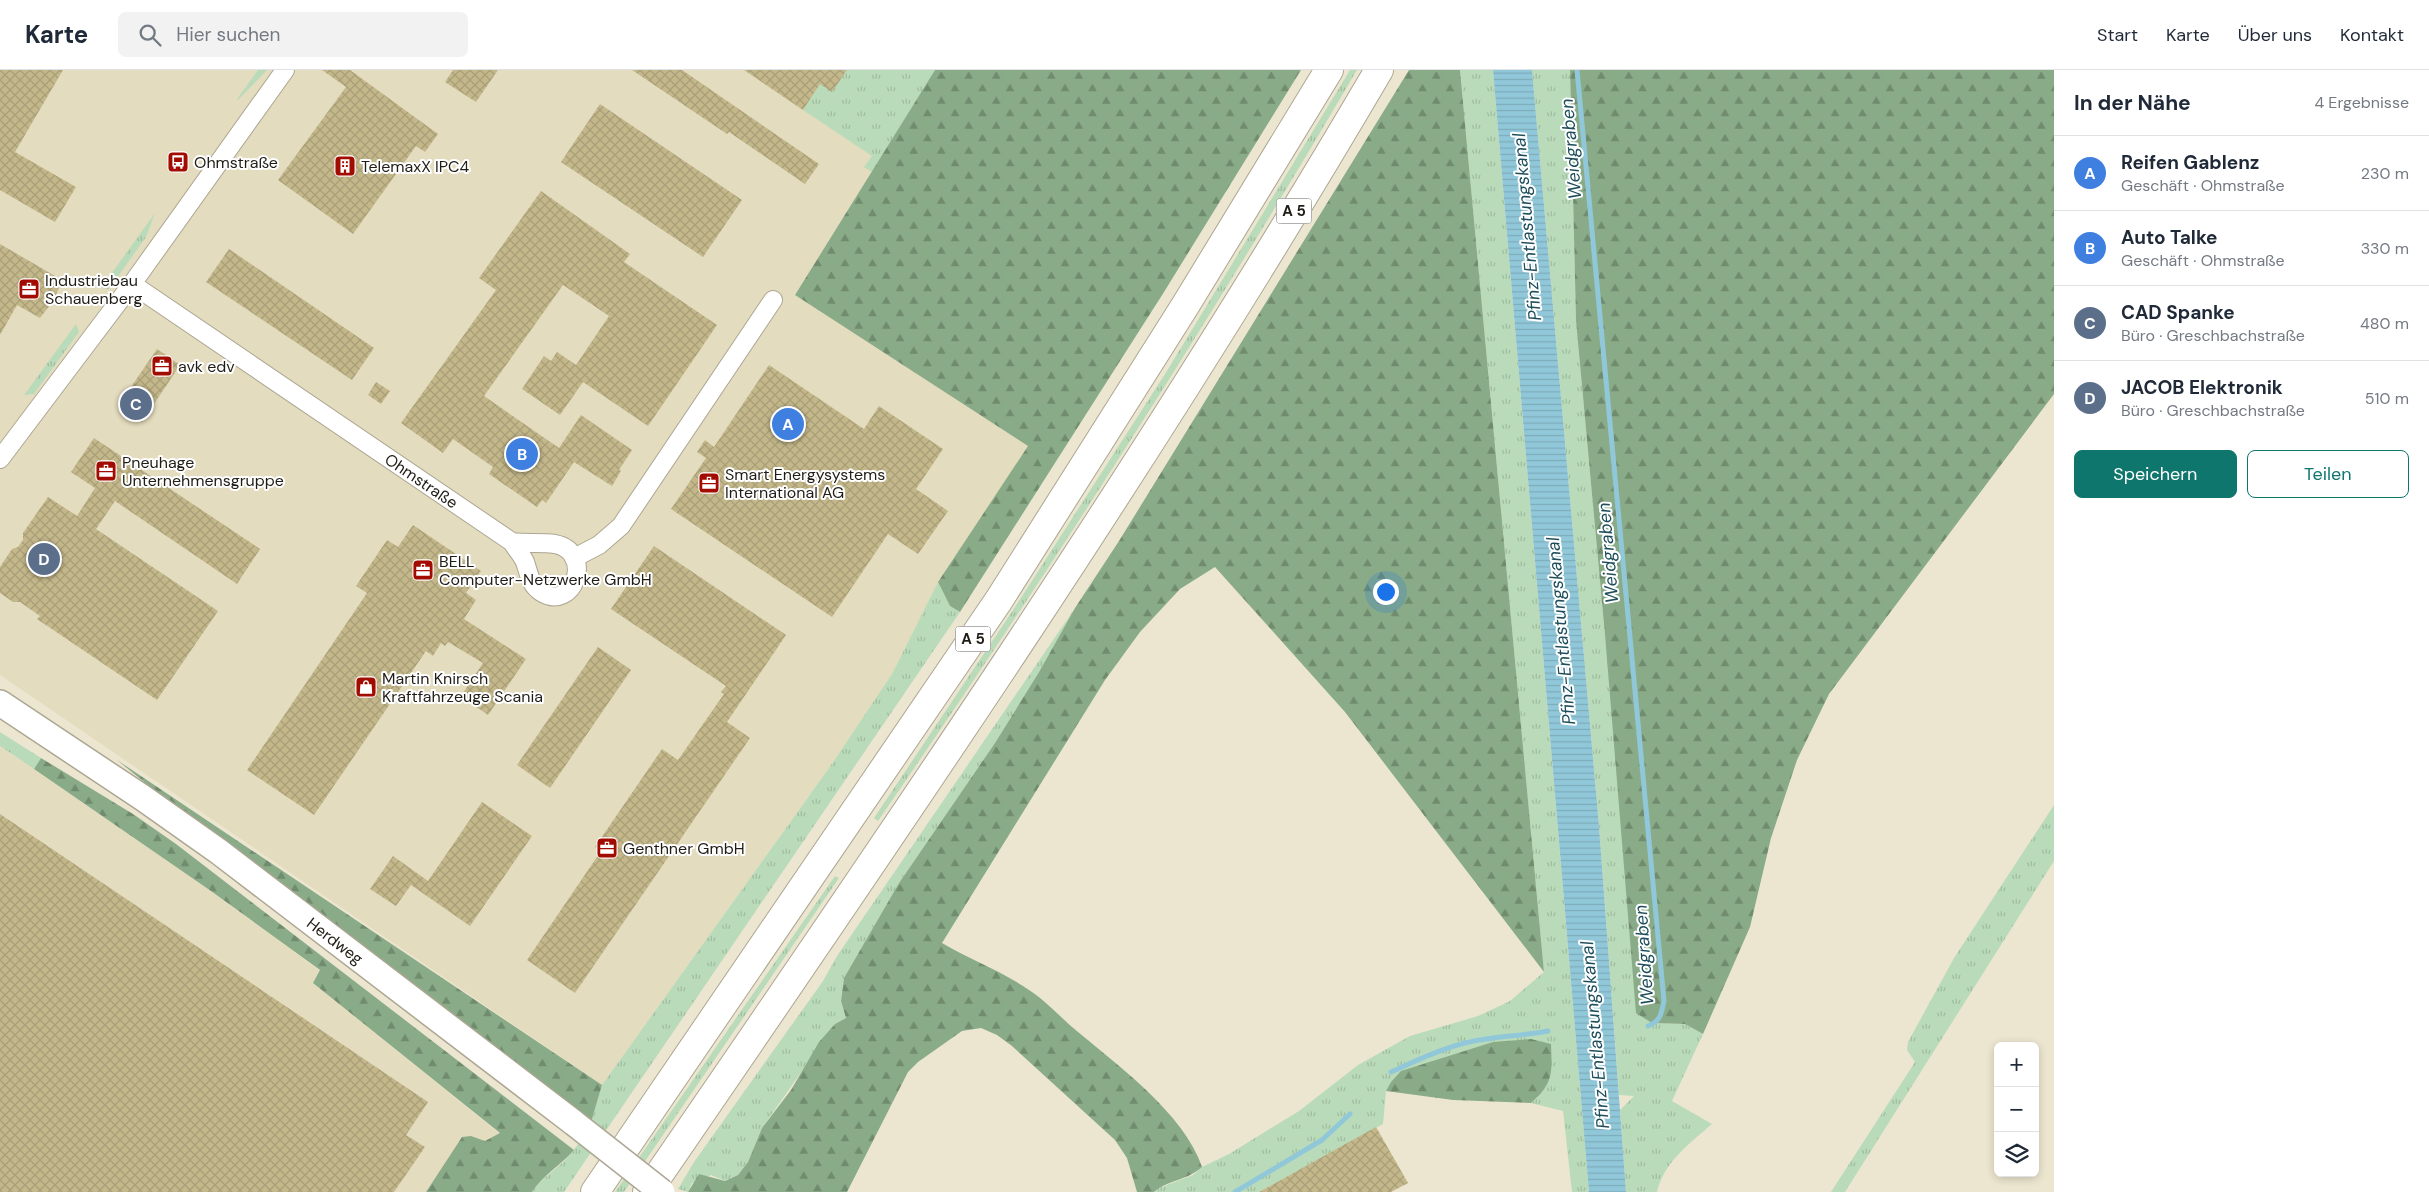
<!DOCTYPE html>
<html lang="de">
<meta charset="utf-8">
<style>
body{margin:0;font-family:"DM Sans",sans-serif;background:#f2f2f3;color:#1f2937}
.controls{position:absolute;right:15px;bottom:15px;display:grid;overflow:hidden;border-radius:8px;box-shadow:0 2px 8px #0003}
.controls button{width:45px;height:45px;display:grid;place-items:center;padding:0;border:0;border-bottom:1px solid #e0e1e3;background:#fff;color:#1f2937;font:25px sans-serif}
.you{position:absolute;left:1385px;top:521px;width:18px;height:18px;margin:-12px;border:4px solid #fff;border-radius:50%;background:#1a73e8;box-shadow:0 0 0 8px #1a73e833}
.badge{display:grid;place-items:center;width:32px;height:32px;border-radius:50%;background:#0f766e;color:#fff;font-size:16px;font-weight:700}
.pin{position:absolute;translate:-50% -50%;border:2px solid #fff;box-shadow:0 1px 5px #0006}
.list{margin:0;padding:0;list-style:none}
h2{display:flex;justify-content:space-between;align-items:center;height:65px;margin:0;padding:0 20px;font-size:21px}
h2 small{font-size:16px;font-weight:400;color:#747a83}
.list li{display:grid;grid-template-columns:32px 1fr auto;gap:15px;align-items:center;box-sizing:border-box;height:75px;padding:0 20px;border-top:1px solid #e0e1e3}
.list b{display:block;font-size:19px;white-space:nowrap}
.list p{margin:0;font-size:16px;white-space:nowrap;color:#747a83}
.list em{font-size:16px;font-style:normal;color:#747a83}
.actions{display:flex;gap:10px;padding:15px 20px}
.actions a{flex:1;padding:11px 0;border:1px solid #0f766e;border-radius:8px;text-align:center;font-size:18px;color:#0f766e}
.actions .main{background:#0f766e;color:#fff}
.icon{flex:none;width:28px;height:28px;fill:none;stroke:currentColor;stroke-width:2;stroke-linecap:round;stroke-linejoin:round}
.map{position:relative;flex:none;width:2054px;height:1122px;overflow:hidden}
header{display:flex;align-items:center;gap:30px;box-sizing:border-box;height:70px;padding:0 25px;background:#fff;border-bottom:1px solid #e0e1e3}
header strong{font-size:24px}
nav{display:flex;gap:28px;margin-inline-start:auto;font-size:18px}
.search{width:350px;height:45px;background:#f2f2f3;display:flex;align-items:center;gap:12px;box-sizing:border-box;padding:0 18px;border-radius:8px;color:#747a83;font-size:19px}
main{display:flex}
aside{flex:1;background:#fff}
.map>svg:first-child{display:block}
</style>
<header>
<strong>Karte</strong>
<div class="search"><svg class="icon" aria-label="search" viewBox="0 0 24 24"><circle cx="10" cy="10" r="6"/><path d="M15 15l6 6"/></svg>Hier suchen</div>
<nav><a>Start</a><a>Karte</a><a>Über uns</a><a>Kontakt</a></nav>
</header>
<main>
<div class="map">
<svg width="2054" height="1122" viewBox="0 0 2054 1122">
<defs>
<pattern id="grass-tufts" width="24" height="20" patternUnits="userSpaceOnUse" patternTransform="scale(1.25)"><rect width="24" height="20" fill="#badbba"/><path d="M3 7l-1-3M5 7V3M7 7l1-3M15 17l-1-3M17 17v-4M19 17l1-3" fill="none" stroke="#a0bc9f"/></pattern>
<pattern id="forest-firs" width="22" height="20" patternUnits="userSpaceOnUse" patternTransform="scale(1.25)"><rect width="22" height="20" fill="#89ab88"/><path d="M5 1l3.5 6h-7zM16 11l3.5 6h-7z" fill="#708b6e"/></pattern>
<pattern id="water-rules" width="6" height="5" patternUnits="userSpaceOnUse" patternTransform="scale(1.25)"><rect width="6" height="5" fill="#91c8d9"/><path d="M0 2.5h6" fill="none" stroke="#7dabba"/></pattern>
<pattern id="building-cross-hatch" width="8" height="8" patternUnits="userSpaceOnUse" patternTransform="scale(1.25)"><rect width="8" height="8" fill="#c4b88b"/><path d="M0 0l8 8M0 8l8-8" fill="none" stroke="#a89e77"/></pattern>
</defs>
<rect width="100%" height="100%" fill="#ece6d0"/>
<g fill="#e4dcbf">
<path d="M0,0h935l-140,225 233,151 -90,136 -46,92 -63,94 -227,317 -602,-410z"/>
<path d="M0,676l211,145 109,80 -7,12 187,151 -15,7 -14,-5 -9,1 -36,55h-426z"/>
</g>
<g fill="url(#grass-tufts)">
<path d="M258,0h9l-29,30 -1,-1z"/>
<path d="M847,0h88l-63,102 -8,-5 8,-11 -69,-46 17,-26z"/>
<path d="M1350,0h7c-150,256 -310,506 -479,751l-4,-3 141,-211 150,-233z"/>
<path d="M1460,0h33l96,1122h-17l-9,-81 -32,-8 7,-6 -152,-6 -3,33 -124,68h-104l4,-4 34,-13 9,-8 27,-13 70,-43 59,-46 52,-29 68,-20 32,-15 34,-29z"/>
<path d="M1532,0h38l6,251 29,314 47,388 33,1 18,10 -31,67 40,23c-22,19 -48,38 -55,68h-31l-6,-82 14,-14 -15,-1 -20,-269z"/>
<path d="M155,143l-9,24 -37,52 -8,-1z"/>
<path d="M76,254l3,8 -45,62 -10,1z"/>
<path d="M938,512l12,24 10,6 -396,580h-32c10,-14 22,-21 34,-33 20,-20 28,-47 36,-74l227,-317 63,-94z"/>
<path d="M1075,538l-36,64 -44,71 -96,140 -55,95 -3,23 5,17 -11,6 -73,104 -14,34 -10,13 -13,6 -14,-6 -19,8 -4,9 -10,-3 16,-27 129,-181 14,-25z"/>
<path d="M0,662l41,26 -7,11 -34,-23z"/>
<path d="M2054,735v56l-209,331h-14l84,-130 -8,-12 1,-8 46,-84z"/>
<path d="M835,806l4,2 -215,314h-9z"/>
</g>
<g fill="url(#forest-firs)">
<path d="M935,0h366l-137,222 -204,320 -10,-6 -12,-24 90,-136 -233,-151z"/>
<path d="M1409,0h51l84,902 -199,-260 -130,-145 -35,22 -40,43 -35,48 -163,263c29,17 62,29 90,49 16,11 30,27 46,40 41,34 107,83 124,135 -14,13 -34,13 -48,25h-17l-10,-34 -12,-18 -103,-94 -15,-11 -16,-7 -19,3 -44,31 -10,10 -61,120h-159l11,-18 26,7 13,-6 10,-13 14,-34 29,-38 28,-48 16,-18 11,-6 -5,-17 3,-23 55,-95 96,-140 44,-71 36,-64 44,-67z"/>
<path d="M1570,0h484v324l-225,300 -32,66 -26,78 -21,89 -47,107 -18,-10 -33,-1 -16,-10 -31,-378 -29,-314z"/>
<path d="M41,688l92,56 43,30 398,306c-13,15 -31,25 -42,42h-106l36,-55 9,-1 14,5 15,-8 -187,-150 7,-13 -109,-79 -177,-122z"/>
<path d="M117,690l485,325 -11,37 -384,-289z"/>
<path d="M1531,969l20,5c1,28 3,39 -20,59l-78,-3 -67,-9 5,-9 10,-11 92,-29z"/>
</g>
<path fill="url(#water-rules)" d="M1493,0h39l67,756 27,366h-37z"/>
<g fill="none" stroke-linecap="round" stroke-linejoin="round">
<g stroke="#91c8d9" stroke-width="5">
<path d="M1577,0l87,931c-3,13 -3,20 -16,25"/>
<path d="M1391,1002c31,-14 62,-29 95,-33 21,-3 41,-4 62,-8"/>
<path d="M1235,1122l87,-52 28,-26"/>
</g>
</g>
<g fill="url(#building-cross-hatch)">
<path d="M0,0h63l-48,82 61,35 -21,35 -55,-32z"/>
<path d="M322,0h28l88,64 -13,18 -9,-6 -63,88 -75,-54 68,-93z"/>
<path d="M453,0h45l-22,32 -31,-20z"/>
<path d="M632,0h50l137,94 -14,20 -76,-52 -2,2z"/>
<path d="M744,0h103l-15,22 -12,-8 -17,26z"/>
<path d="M600,34l142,96 -39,57 -142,-95z"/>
<path d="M541,121l89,63 -6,8 93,63 -69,101 -65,-44 -23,33 -38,-26 22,-33 7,5 6,-9 19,13 33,-49 -46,-31 -79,111 75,52 22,-33 51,35 -13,20 2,1 -9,15 -38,-24 -28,41 -4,-3 -5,7 -48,-33 4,-7 -40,-28 -10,14 -42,-30 95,-133 -17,-12z"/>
<path d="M0,174l62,36 -8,20 -14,18 -23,-13 -17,30z"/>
<path d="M229,179l145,99 -22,32 -146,-98z"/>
<path d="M157,279l23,16 -38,57 -24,-16z"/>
<path d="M769,295l95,64 15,-23 64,43 -27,40 32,22 -30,43 -30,-20 -56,83 -161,-108 35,-51 -9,-6 8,-12 9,7z"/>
<path d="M376,312l14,9 -9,13 -13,-9z"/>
<path d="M94,368l166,111 -23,35 -122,-83 -19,28 122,82 -61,89 -120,-81 3,-3 -20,-14h-7l-13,-9v-26l12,-18 6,-2 5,-7v-7l25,-36 29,19 18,-28 -24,-16z"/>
<path d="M413,455l68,46 -15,22 10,7 -12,19 62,40 -38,56 -27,-19 22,-33 -35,-21 -3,4 -4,-3 -8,13 -7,-5 -112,164 -67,-45 120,-177 -11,-7 31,-46 11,7z"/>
<path d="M654,476l132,89 -59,87 23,16 -175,255 -48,-33 74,-109 -6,-4 67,-98 16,11 46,-66 -3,-2 5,-6 -115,-77z"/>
<path d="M598,577l33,23 -81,118 -33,-23z"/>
<path d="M482,732l50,34 -62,90 -59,-41 -15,21 -26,-17 23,-33 35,25z"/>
<path d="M0,744l428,288 -22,33 19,12 -31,45h-394z"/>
<path d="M1376,1057l32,56 -17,9h-132z"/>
</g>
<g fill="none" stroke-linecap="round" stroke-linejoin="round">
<g stroke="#aca692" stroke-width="20">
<g id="street">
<path id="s1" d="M132,214l380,258c4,7 10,13 13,20 4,11 5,23 16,30 33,21 54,-40 14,-48 -14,-2 -29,0 -43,-2"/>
<path d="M0,389l132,-175 153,-214"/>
<path d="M574,488l25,-13 22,-19 152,-226"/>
</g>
</g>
<g stroke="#aca692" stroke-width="28">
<g id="secondary">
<path id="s2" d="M0,633l143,95 75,53 356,272"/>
</g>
</g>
<g stroke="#aca692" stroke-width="30">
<g id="highway">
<path d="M595,1122l404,-592 186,-294 144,-236"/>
<path d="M647,1122c253,-368 506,-737 732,-1122"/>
</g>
</g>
<use href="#street" stroke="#fff" stroke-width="18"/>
<use href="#secondary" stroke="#fff" stroke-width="25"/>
<use href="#highway" stroke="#fff" stroke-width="28"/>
<g stroke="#aca692" stroke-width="28" stroke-linecap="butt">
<path id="secondary-bridge" d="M574,1053l88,69"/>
</g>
<use href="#secondary-bridge" stroke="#fff" stroke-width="25"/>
</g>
<defs>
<g id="bus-square" transform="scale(1.125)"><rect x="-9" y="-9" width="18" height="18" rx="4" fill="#a20b00" stroke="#fff"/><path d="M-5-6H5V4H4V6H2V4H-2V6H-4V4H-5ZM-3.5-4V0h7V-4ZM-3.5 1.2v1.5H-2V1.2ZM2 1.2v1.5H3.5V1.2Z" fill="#fff"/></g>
<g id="building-square" transform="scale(1.125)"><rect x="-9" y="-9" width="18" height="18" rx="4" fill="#a20b00" stroke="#fff"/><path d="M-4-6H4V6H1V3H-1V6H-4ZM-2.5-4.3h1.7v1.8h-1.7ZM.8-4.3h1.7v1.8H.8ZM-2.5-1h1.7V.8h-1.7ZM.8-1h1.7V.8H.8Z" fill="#fff"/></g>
<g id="office-square" transform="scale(1.125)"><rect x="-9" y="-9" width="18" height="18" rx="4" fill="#a20b00" stroke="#fff"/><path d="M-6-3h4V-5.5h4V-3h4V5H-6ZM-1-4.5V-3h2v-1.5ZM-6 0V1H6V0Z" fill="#fff"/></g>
<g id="shop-square" transform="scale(1.125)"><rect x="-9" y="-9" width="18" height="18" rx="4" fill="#a20b00" stroke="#fff"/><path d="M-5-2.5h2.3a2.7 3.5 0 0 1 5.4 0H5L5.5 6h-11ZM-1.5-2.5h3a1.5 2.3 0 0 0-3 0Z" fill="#fff"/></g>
</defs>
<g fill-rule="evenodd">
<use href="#bus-square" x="178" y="92"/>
<use href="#building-square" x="345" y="96"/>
<use href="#office-square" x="29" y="219"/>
<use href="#office-square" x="162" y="296"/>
<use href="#office-square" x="106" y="401"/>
<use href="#office-square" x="709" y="413"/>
<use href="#office-square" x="423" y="500"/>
<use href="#shop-square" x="366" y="617"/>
<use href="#office-square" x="607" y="778"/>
</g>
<g text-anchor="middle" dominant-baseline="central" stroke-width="4" stroke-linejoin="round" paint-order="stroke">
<g fill="#fff" stroke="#63615c" stroke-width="1">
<rect x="1276.5" y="128.5" width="35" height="25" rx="4"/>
<rect x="955.5" y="556.5" width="35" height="25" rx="4"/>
</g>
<g font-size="15" font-weight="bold" fill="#201d16">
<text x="1294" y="141">A 5</text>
<text x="973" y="569">A 5</text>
</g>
<g font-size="16" fill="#201d16" stroke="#fff" text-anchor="start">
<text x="194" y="92">Ohmstraße</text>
<text x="361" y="96">TelemaxX IPC4</text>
<text x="45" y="210">Industriebau<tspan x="45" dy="18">Schauenberg</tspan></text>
<text x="178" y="296">avk edv</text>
<text x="122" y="392">Pneuhage<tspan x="122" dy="18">Unternehmensgruppe</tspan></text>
<text x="725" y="404">Smart Energysystems<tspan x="725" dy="18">International AG</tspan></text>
<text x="439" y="491">BELL<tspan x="439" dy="18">Computer-Netzwerke GmbH</tspan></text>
<text x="382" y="608">Martin Knirsch<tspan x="382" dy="18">Kraftfahrzeuge Scania</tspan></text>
<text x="623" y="778">Genthner GmbH</text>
</g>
<g font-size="16" fill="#201d16" stroke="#fff">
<text stroke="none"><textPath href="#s1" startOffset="350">Ohmstraße</textPath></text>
<text stroke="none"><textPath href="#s2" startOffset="411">Herdweg</textPath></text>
</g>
<g font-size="18" font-style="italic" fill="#1e4e5b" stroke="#fff">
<text transform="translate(1571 79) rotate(-95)">Weidgraben</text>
<text transform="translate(1527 157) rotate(-95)">Pfinz-Entlastungskanal</text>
<text transform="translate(1608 483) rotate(-95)">Weidgraben</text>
<text transform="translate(1561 561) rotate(-95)">Pfinz-Entlastungskanal</text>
<text transform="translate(1644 885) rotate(-94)">Weidgraben</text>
<text transform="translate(1595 965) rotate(-95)">Pfinz-Entlastungskanal</text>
</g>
</g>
</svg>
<div class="controls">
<button>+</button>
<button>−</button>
<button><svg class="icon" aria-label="layers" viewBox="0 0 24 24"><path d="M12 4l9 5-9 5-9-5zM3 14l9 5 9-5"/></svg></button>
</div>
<div class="you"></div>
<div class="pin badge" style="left:788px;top:354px;background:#3f7fe0">A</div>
<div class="pin badge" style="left:522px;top:384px;background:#3f7fe0">B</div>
<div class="pin badge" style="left:136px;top:334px;background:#5c6f8a">C</div>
<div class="pin badge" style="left:44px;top:489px;background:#5c6f8a">D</div>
</div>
<aside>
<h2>In der Nähe<small>4 Ergebnisse</small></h2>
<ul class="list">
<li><span class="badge" style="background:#3f7fe0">A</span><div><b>Reifen Gablenz</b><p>Geschäft · Ohmstraße</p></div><em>230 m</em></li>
<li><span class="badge" style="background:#3f7fe0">B</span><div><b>Auto Talke</b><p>Geschäft · Ohmstraße</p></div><em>330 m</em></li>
<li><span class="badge" style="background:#5c6f8a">C</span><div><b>CAD Spanke</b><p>Büro · Greschbachstraße</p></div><em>480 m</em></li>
<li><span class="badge" style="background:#5c6f8a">D</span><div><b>JACOB Elektronik</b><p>Büro · Greschbachstraße</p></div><em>510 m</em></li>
</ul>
<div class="actions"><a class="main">Speichern</a><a>Teilen</a></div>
</aside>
</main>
